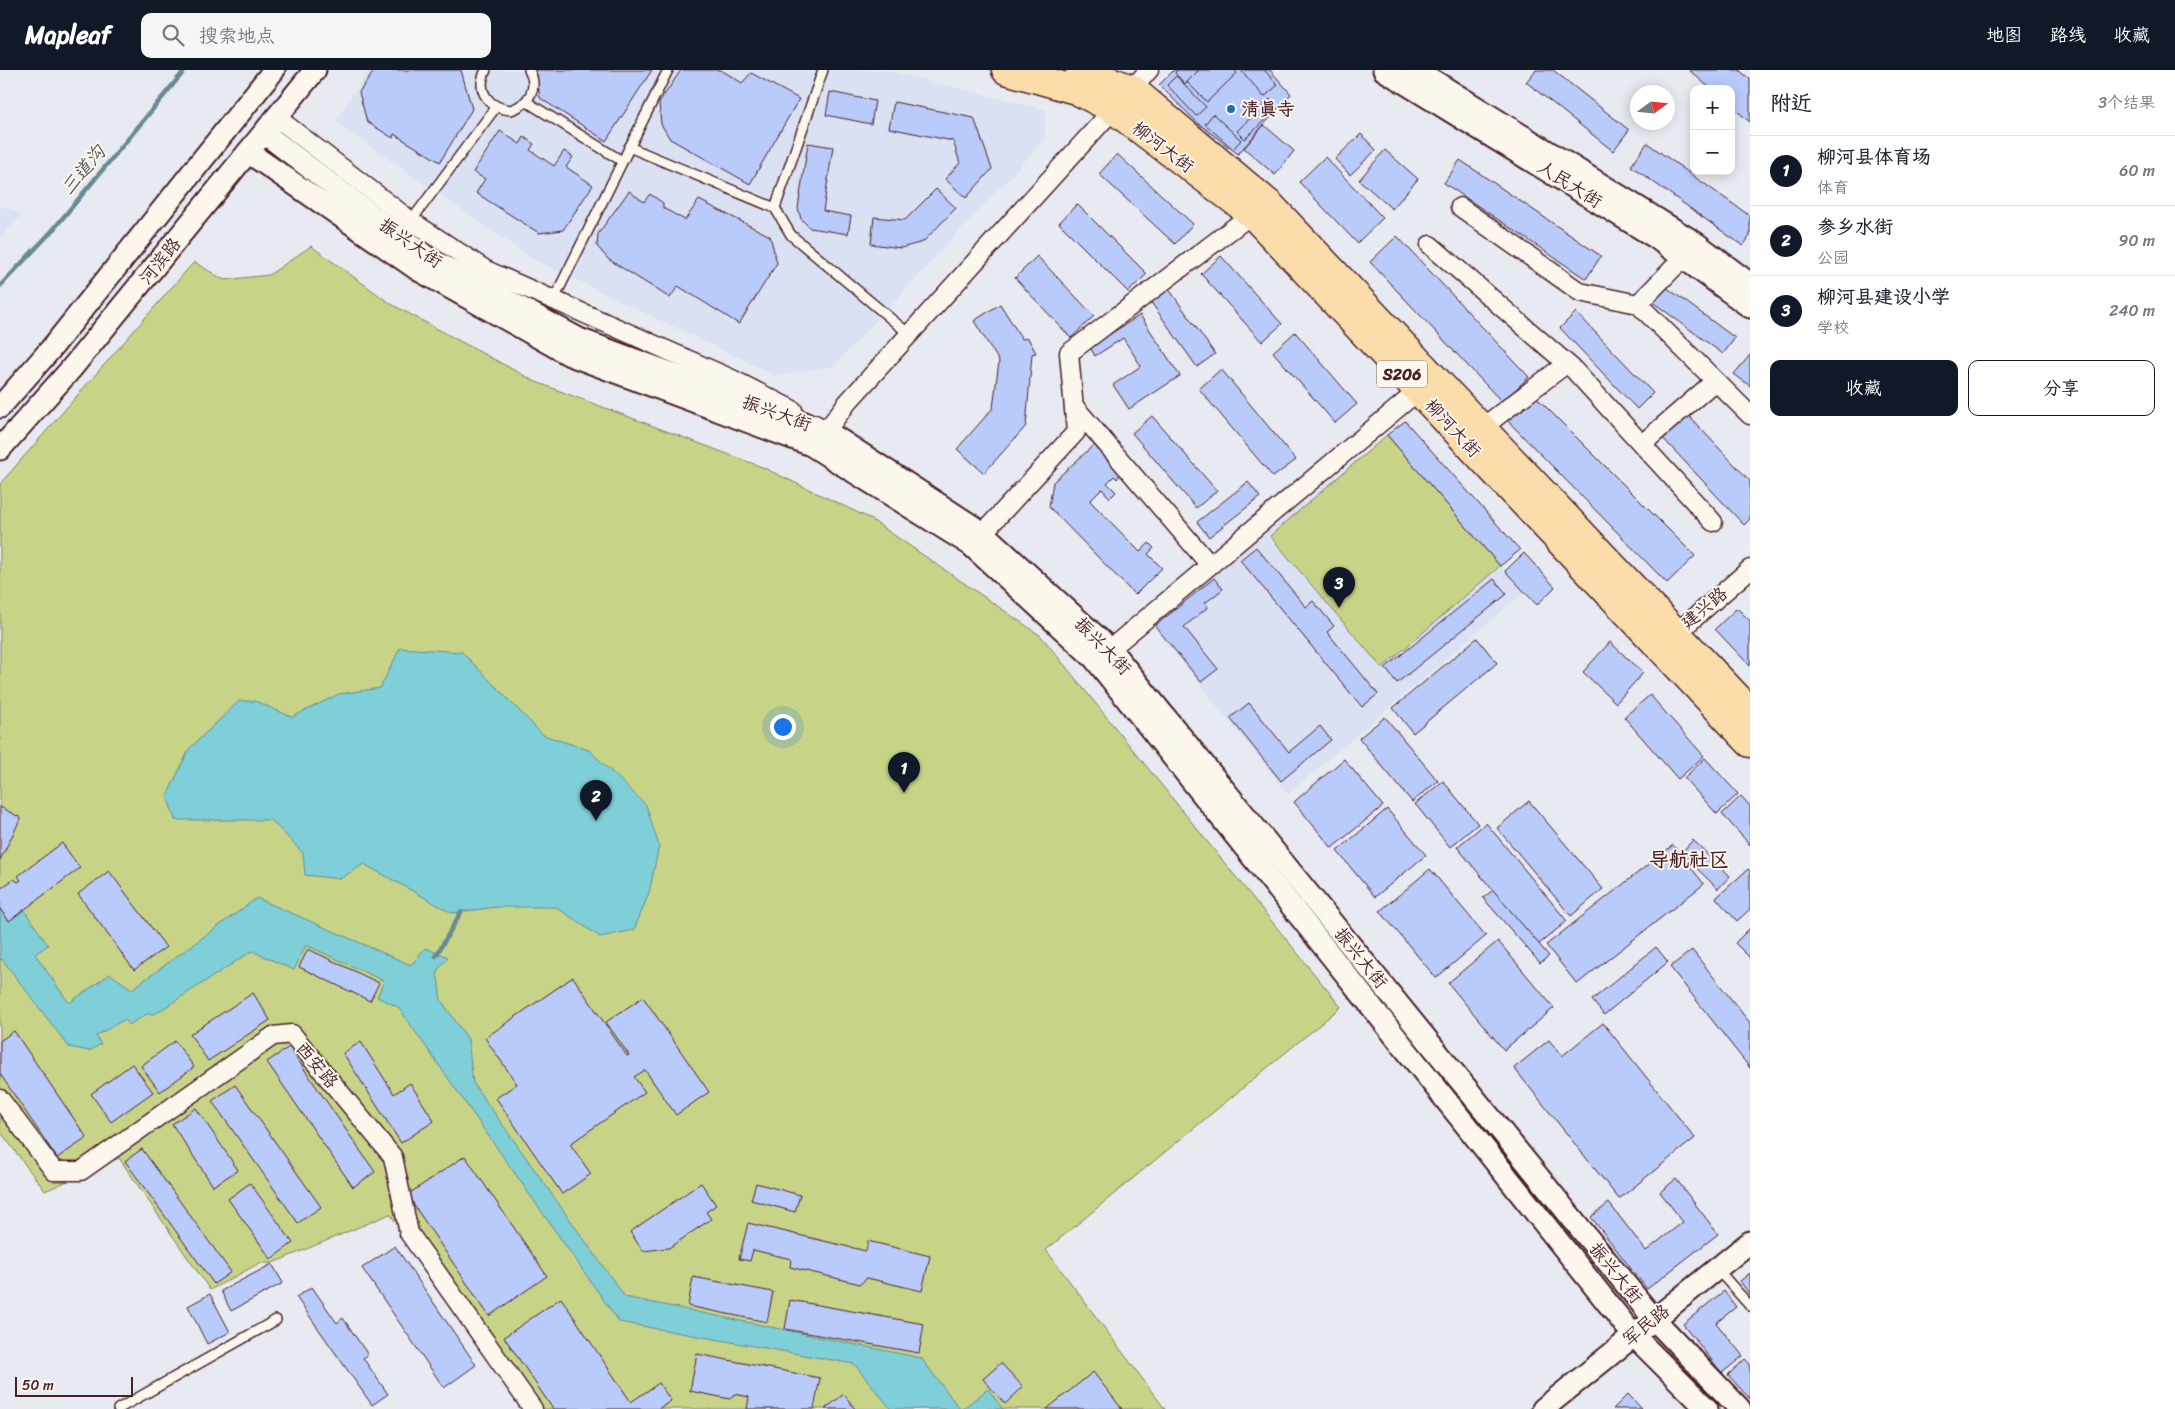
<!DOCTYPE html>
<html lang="zh">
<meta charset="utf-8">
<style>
body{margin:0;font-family:Sriracha,"LXGW WenKai TC",sans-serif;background:#f6f6f7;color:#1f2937}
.controls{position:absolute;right:15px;top:15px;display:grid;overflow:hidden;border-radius:10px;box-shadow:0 2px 12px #0003}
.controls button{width:45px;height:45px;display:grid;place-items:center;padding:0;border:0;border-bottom:1px solid #e0e1e3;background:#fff;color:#1f2937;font:25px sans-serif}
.compass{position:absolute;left:1630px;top:15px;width:45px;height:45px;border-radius:50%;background:#fff;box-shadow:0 2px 12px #0003;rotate:75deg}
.scale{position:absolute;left:15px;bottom:12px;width:118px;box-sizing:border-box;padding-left:5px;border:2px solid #4a1f2b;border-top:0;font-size:14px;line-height:18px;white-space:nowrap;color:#4a1f2b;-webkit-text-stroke:4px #fbf7ec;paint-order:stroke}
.you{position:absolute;left:782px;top:656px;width:18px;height:18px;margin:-12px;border:4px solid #fff;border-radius:50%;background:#1a73e8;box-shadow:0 0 0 8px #1a73e833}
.badge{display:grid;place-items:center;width:32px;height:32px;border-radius:50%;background:#111827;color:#fff;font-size:16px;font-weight:700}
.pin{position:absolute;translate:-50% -41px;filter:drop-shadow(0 1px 2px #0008)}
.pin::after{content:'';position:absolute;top:26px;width:18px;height:15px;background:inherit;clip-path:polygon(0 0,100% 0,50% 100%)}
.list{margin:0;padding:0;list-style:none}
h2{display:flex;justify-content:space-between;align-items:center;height:65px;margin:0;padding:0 20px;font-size:21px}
h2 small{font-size:16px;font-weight:400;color:#747a83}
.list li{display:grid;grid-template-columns:32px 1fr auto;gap:15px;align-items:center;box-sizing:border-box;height:70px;padding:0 20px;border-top:1px solid #e0e1e3}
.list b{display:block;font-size:19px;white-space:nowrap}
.list p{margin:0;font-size:16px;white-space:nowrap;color:#747a83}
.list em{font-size:16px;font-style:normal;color:#747a83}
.actions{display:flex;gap:10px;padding:15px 20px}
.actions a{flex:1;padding:11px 0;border:1px solid #111827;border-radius:10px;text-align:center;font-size:18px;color:#111827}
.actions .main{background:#111827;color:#fff}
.icon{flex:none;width:28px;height:28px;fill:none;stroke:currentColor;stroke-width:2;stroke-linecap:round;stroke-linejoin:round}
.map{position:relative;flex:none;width:1750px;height:1339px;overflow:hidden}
header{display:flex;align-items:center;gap:30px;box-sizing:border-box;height:70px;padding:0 25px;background:#111827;color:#fff}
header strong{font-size:24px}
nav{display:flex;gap:28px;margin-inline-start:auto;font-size:18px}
.search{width:350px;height:45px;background:#f6f6f7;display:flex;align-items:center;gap:12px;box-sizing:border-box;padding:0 18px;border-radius:10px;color:#747a83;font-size:19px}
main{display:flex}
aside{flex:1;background:#fff}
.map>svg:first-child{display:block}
</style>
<header>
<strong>Mapleaf</strong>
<div class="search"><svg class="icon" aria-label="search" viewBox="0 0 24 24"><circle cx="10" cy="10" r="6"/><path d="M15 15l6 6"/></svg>搜索地点</div>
<nav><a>地图</a><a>路线</a><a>收藏</a></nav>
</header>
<main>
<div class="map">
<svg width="1750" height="1339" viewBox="0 0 1750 1339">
<rect width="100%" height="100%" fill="#e7eaf0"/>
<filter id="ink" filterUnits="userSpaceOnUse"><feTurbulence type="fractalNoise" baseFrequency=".02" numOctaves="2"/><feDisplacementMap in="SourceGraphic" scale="10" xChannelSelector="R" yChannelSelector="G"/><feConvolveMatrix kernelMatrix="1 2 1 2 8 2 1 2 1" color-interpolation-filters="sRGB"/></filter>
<g filter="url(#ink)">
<g fill="#d9e1f3">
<path d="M369,0h515l162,40 -2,30 -210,226 -57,10 -246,-118 -196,-136z"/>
<path d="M0,135l21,10 -21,23z"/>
<path d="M1387,365l137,157 -236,202 -136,-169z"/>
</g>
<g fill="#c7d488" stroke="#887a5a">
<path d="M311,176l80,58 145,78 226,85 107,51 172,118 300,371 -295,243 119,159h-636l-139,-195 -117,49h-13l-50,27 -91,-132 -74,33 -45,-60v-647l194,-222 30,18 45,-5z"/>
<path d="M1387,365l113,131 -118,102 -112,-132z"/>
</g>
<g fill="#7ecfd8" stroke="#698993">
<path d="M400,578l62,4 81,83 46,15 57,55 13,41 -10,47 -15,37 -34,7 -44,-30h-59l-45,6 -88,-49 -24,15 -35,-4 -2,-22 -32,-33h-96l-8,-24 22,-47 50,-48h16l37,16 47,-23 41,-6z"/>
<path d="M257,828l154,67 14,-17 23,9 -11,14 4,29 27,39 5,44 152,214 296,61 39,51h-69l-37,-45 -235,-42 -221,-315 -21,-10 7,-16 -78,-36 -12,25 -42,-19 -97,63h-8l-18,11 -4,-6 -29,17 5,8 -12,7 -20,-4 -67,-88 -2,1v-51l9,12 15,-11 24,35 -13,9 34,49 41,-29 22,15z"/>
<path d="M988,1319l15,20h-41z"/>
</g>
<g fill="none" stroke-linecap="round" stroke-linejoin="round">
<g stroke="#698993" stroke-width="4.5">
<path d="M0,216l52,-55 133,-161"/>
<path d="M436,886l25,-44"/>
</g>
</g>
<g fill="#b9cbfb" stroke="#4a1f2b">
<path d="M375,0h86l11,39 -32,53 -46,-28 -1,4 -26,-16 -8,-30z"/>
<path d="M536,0h116l-46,71 -66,-43z"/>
<path d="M681,0h40l21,13 9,-10 48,26 -49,85 -80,-45 -9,-15 -2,-21z"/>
<path d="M1174,0h96l21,24 -53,60 -39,-30 -40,-39z"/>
<path d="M1177,0h22l-14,14 -10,-11z"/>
<path d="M1199,0h35l3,3 -30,29 -20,-20z"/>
<path d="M1241,0h23l14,15 -14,12z"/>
<path d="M1536,0h17l76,60 -16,21 -87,-69z"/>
<path d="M1689,0h50l11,9v43l-19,-16v-17h-20z"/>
<path d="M1176,6l30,31 -10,9 -29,-31z"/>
<path d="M830,22l45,9 -4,23 -45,-9z"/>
<path d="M1270,29l8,8 -33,32 -8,-8z"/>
<path d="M894,32l80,16 18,51 -26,29 -21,-19 15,-16 -7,-22 -64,-13z"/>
<path d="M1213,44l28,26 -8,9 -28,-25z"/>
<path d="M1264,55l30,26 -19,24 -31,-27z"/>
<path d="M500,61l20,13 4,-7 10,7 -4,6 24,16 10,-15 9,6 -7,10 27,18 -30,45 -24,3 -63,-40 9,-14 -12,-7z"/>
<path d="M1361,64l15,16 -26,25 -15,-16z"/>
<path d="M808,73l25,4 -10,64 28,5 -3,18 -38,-6 -9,-9 -3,-11z"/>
<path d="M1647,73l103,73v20l-7,10 -112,-80z"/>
<path d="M1385,80l33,29 -26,30 -33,-29z"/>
<path d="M1117,84l76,70 -18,20 -76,-70z"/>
<path d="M1325,87l58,61 -26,25 -58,-61z"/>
<path d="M1460,90l141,96 -15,23 -142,-96z"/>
<path d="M936,119l20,19 -33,34 -22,6 -30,-4 3,-27 31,3z"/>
<path d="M629,121l15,11 6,-8 13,9v5l22,12 14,-20 71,36 7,27 -38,61 -61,-38 -8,12 -62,-39 -11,-13 1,-12z"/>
<path d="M1077,134l70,70 -19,18 -69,-69z"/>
<path d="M1397,166l132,141 -27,25 -132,-140z"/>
<path d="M1037,186l57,60 -23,22 -56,-60z"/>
<path d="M1221,186l61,68 -20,18 -61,-68z"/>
<path d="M1166,215l49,69 -18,13 -49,-69z"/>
<path d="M1666,217l69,51 -12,16 -69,-51z"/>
<path d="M1000,234l22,35 6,-1 8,15 -4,1 -6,72 -42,47 -27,-24 36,-41 6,-47 -25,-40z"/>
<path d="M1576,242l77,81 -16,16 -77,-81z"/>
<path d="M1140,245l40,61 -51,33 -16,-24 28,-19 -18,-28 -28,18 -5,-9z"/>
<path d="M1295,262l62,72 -22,19 -62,-71z"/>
<path d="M1750,285v31l-16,-12z"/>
<path d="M1221,299l75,91 -23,17 -74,-88z"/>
<path d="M1532,323l163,163 -28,27 -164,-167z"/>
<path d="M1684,341l66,70v38l-6,6 -85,-91z"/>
<path d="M1152,346l65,75 -21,17 -64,-75z"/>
<path d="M1405,351l115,129 -20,16 -113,-131z"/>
<path d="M1094,375l26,29 -3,5 -3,-3 -7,7 9,9 -6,6 -8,-9 -12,12 50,51 9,-9 5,5 -6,6 14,14 -27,27 -86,-88 4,-25z"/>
<path d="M1248,412l12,15 -51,40 -12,-15z"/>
<path d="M1256,477l50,60 7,-6 21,25 -7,6 51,62 -16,13 -122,-147z"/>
<path d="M1524,483l31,34 -18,18 -32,-34z"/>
<path d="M1214,508l9,11 -18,14 3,4 -24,20 34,42 -17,13 -46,-56z"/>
<path d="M1494,509l13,15 -110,89 -12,-15z"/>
<path d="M1737,538l13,13v45l-35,-37z"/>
<path d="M1477,568l20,25 -84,70 -20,-25z"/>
<path d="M1610,572l33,31 -27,30 -33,-31z"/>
<path d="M1650,625l54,61 -26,23 -54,-62z"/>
<path d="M1249,633l40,49 31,-26 11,14 -50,41 -51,-63z"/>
<path d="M1385,647l53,64 -26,21 -53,-64z"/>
<path d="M1705,688l33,36 -21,20 -33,-36z"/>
<path d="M1344,689l39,47 -51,42 -38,-46z"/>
<path d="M1443,711l35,43 -28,23 -35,-43z"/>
<path d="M1741,726l9,10v39l-28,-31z"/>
<path d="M1529,731l74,88 -32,27 -74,-88z"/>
<path d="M0,737l21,11 -21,42z"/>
<path d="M1387,739l39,46 -51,42 -38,-46z"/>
<path d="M1486,753l81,98 -29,24 -81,-98z"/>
<path d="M1693,770l37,36 -12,13 -37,-36z"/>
<path d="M62,773l18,25 -71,53 -9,-12v-20l14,-10 4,3 3,-2 -3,-4z"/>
<path d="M1673,775l31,39 -127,100 -31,-39z"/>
<path d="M1430,799l56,67 -50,42 -56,-67z"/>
<path d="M1748,799l2,2v38l-13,12 -21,-23z"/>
<path d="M109,801l57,76 -32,23 -56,-76z"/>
<path d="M1493,820l56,66 -9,7 -57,-65z"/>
<path d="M1750,858v30l-15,-15z"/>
<path d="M1498,871l56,67 -50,42 -56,-67z"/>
<path d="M1656,877l12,15 -64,53 -12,-15z"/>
<path d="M308,879l71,34 -9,18 -71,-34z"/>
<path d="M1692,880l58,73v45l-80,-101z"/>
<path d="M573,907l54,79 2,-1 -23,-33 37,-25 66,95 -33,23 -31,-45 -11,7 11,15 -75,52 21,30 -29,20 -66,-96 21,-14 -32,-46z"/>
<path d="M253,923l17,27 -62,41 -18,-27z"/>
<path d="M1603,953l92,115 -76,61 -105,-131 35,-28 13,16z"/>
<path d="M14,961l73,107 -30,20 -57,-84v-33z"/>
<path d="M175,971l19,26 -34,25 -19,-26z"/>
<path d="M361,972l33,52 16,-11 24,38 -33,22 -58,-90z"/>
<path d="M289,977l86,125 -22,15 -86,-125z"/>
<path d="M132,994l21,28 -42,30 -20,-28z"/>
<path d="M235,1015l86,122 -23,16 -86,-122z"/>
<path d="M196,1038l42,62 -25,16 -41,-62z"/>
<path d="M142,1079l89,123 -17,12 -89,-123z"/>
<path d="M465,1086l82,120 -58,40 -82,-121z"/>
<path d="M1676,1109l42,55 -71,55 -56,-72 18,-14 37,48 37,-29 -23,-30z"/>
<path d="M250,1113l43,60 -22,16 -43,-60z"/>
<path d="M701,1113l15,22 -10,7 5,7 -42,29 -26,3 -13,-19z"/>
<path d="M756,1113l44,12 -5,17 -44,-12z"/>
<path d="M748,1153l118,28 2,-10 62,15 -8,35 -55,-13 -7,6 -70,-17 1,-8 -38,-9 -3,11 -11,-2z"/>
<path d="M395,1176l81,119 -32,23 -82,-120z"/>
<path d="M272,1194l11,19 -52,28 -10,-20z"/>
<path d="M1750,1203v22l-10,-14z"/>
<path d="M693,1207l80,15 -6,30 -79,-16z"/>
<path d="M312,1217l25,36 6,-5 25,37 -5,3 25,36 -16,11 -76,-108z"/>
<path d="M1724,1221l12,16 -20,16 27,33 -21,17 -39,-49z"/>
<path d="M210,1224l20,38 -23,12 -19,-38z"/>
<path d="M561,1228l70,104 28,-19 12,18 -13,8h-105l-49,-72z"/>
<path d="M790,1230l134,24 -5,29 -134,-24z"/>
<path d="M697,1284l123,24 -6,31h-67l2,-12 -15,-3 -4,5 -40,-8z"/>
<path d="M1745,1289l5,5v35l-22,-24z"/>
<path d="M1001,1293l22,24 -18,17 -22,-25z"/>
<path d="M1093,1302l29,37h-75z"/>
<path d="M844,1324l11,15h-30z"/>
<path d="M1628,1324l14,15h-29z"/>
</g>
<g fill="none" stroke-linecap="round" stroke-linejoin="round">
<g stroke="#4a1f2b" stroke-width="12">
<g id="service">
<path d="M486,0c-11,21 3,38 25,40 18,-6 28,-22 18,-40"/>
<path d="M823,0l-48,138 16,27 118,99"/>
<path d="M527,32l95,59"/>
<path d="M629,77l146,61"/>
<path d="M411,151l85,-114"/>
<path d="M553,231l115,-231"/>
<path d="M1717,1199l33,37"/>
<path d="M118,1339l158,-89"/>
</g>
</g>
<g stroke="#4a1f2b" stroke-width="21">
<g id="minor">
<path d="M276,47l135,104 75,49 246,109 61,31"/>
<path d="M1460,137l120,85 58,12"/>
<path d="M1430,175l143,124 140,153"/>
<path d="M1693,178l-55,56 112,111"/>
<path d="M1074,336l136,159"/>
<path d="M815,354l11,7 21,-28 302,-333"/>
<path d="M1475,363l91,-69"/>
<path d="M1642,374l73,-63"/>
<path d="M983,463l93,-101 -7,-79 183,-139"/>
<path d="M1669,570l81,-71"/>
<path d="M1110,579l308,-258"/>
<path d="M0,1029l54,72h27l192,-135 19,-2 101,123 16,76 124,176"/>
</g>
</g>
<g stroke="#4a1f2b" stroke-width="25">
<g id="tertiary">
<path d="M1384,0l271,167 95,70"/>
<path d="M1416,0l281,174 53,40"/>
<path d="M264,63l164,125 151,81 247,92 157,102 127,116 543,669 87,91"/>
<path d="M248,82l169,117 153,86 241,90 160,100 123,113 539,677 74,74"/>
<path d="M0,337l50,-57 224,-280"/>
<path d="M0,379l71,-80 244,-299"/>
<path d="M1543,1339l207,-167"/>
</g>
</g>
<g stroke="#4a1f2b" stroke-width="31">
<g id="primary">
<path d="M1006,0l70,20 37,19 139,105 498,529"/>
<path d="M1080,0l52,19 138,116 480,506"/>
</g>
</g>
<use href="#service" stroke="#fbf7ec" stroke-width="9"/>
<use href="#minor" stroke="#fbf7ec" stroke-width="18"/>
<use href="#tertiary" stroke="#fbf7ec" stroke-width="21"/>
<use href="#primary" stroke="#faddab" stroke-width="28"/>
</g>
</g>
<circle fill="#1f6fb2" stroke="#fbf7ec" stroke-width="2" cx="1231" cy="39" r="5"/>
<g text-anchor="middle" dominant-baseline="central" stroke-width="4" stroke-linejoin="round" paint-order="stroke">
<rect fill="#fbf7ec" stroke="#7f6065" stroke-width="1" x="1377" y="290.5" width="50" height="27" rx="4"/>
<g font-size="16" font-weight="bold" fill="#4a1f2b">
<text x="1402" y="304">S206</text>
</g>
<g font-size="18" font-weight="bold" fill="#4a1f2b" stroke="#fbf7ec" text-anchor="start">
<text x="1241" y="39">清真寺</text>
</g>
<g font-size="18" fill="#4a1f2b" stroke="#fbf7ec">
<text transform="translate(1163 77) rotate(37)">柳河大街</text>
<text transform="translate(1570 114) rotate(32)">人民大街</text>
<text transform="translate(411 173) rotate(35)">振兴大街</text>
<text transform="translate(160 191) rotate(-51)">河滨路</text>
<text transform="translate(777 343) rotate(20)">振兴大街</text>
<text transform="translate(1453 358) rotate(47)">柳河大街</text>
<text transform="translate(1704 538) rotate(-40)">建兴路</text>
<text transform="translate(1103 576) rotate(46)">振兴大街</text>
<text transform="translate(1361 888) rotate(51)">振兴大街</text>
<text transform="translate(317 995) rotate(50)">西安路</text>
<text transform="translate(1616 1203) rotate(51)">振兴大街</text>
<text transform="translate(1646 1255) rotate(-39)">军民路</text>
</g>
<g font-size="19" font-style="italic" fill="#5a545f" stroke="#fbf7ec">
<text transform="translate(83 100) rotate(-50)">三道沟</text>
</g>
<g font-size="20" font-weight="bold" fill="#4a1f2b" stroke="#fbf7ec">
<text x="1689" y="789">导航社区</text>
</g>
</g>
</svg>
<div class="controls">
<button>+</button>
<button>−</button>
</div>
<svg class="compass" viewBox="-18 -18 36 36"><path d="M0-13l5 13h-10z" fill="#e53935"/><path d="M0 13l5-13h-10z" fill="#747a83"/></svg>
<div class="scale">50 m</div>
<div class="you"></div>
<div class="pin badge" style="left:904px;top:723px">1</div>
<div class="pin badge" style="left:596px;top:751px">2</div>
<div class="pin badge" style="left:1339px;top:538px">3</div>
</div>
<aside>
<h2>附近<small>3个结果</small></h2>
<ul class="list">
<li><span class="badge">1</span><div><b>柳河县体育场</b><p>体育</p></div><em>60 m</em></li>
<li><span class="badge">2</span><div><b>参乡水街</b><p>公园</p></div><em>90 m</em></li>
<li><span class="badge">3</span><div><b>柳河县建设小学</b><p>学校</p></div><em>240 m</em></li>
</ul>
<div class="actions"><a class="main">收藏</a><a>分享</a></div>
</aside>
</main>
